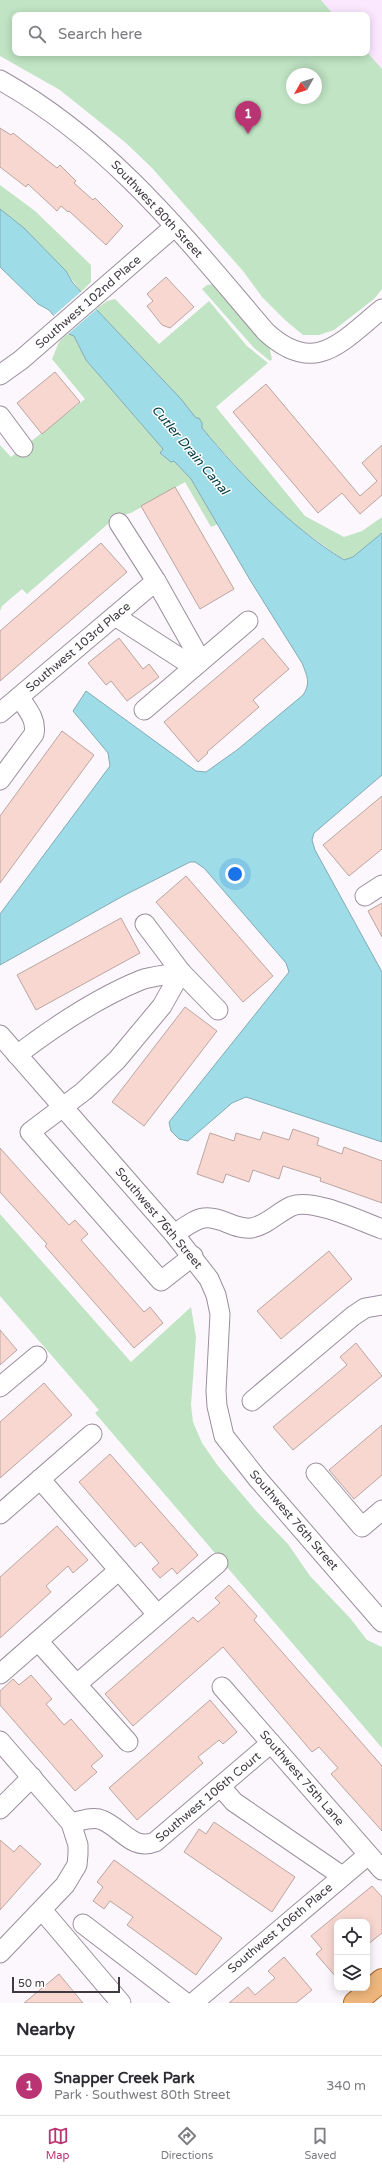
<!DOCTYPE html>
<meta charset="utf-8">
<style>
body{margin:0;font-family:"Varela Round",sans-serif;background:#f2f2f3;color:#2b2b33}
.controls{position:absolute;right:12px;bottom:12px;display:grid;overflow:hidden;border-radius:8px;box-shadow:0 2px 10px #0003}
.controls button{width:36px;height:36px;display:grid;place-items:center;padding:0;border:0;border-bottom:1px solid #e1e1e2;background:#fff;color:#2b2b33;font:20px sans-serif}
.compass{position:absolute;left:286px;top:68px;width:36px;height:36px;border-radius:50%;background:#fff;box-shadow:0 2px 10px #0003;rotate:231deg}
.scale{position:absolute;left:12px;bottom:10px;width:108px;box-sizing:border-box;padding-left:4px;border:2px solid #3f3a41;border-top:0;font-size:11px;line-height:14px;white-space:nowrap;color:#3f3a41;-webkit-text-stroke:3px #fff;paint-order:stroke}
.you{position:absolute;left:235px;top:874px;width:14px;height:14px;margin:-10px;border:3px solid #fff;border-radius:50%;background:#1a73e8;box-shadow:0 0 0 6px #1a73e833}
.badge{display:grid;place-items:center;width:26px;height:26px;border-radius:50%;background:#ba3373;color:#fff;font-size:13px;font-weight:700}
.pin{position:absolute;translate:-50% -33px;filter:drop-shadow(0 1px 2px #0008)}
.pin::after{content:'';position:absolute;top:21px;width:14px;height:12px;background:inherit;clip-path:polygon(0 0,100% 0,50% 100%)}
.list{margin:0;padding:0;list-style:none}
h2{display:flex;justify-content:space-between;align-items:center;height:52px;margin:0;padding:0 16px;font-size:17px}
h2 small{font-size:13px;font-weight:400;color:#7c7c81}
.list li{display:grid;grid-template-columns:26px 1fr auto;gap:12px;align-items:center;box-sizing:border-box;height:60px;padding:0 16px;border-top:1px solid #e1e1e2}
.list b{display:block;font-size:15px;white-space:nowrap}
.list p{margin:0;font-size:13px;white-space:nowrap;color:#7c7c81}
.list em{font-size:13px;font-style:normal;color:#7c7c81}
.icon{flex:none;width:22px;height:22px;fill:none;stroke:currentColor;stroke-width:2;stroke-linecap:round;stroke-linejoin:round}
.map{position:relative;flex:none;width:382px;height:2003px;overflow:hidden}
.search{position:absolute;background:#fff;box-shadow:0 2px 10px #0003;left:12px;right:12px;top:12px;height:44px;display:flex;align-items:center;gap:10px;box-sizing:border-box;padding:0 14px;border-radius:8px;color:#7c7c81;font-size:15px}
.sheet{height:112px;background:#fff}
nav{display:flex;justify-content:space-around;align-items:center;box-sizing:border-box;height:56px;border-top:1px solid #e1e1e2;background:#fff;font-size:11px;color:#7c7c81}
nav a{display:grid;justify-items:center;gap:2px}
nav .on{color:#ba3373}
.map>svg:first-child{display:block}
</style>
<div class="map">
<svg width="382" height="2003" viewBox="0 0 382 2003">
<rect width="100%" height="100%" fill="#fcf7fd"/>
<path fill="#fbe8ff" d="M321,0h61v69l-15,-17v-37h-33z"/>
<g fill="#c0e4c4" fill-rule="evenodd">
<path d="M0,0h321l13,15h-319v38l352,-1 15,17v220l-8,10 -40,31 -15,5h-16l-18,-15 -23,-23 -19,-26 -91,-103 -26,-25 -66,-53 -60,-34zM292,74h24v24h-24z"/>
<path d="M0,185l35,26 56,54v17l-10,10 -15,-21 -42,-43 -24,-19z"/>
<path d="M214,284l55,62 3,13 -2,2 -16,-13 -52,-59 5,-4z"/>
<path d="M115,299l44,45 50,-43 38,45 21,17 -52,44 89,109 39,21 18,-6 20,-14v16l-29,24 -9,3 -47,-34 -36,-32 -60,-67 -20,-28 -85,-90 11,-8z"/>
<path d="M68,333l6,3 12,24 77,89 -3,4 11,9 3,-1 17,18 27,45 -7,3 -26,-45 -54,31 -15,4 -89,77 -5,-5 -20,17 -2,5v-166l11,12 74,-58 -33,-40 7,-17z"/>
<path d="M0,1214l131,148 60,-55 5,30 -5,68 2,17 9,21 16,23 40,47 30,31 22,32 40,42 17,22 15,7v101l-287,-335 4,-3 -99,-114z"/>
</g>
<path fill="#9edce7" stroke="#82abb5" d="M0,209l24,19 42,43 7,12 23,26 85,90 15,19h3l3,5v5c42,50 86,97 142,132l9,-3 29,-24v242l-68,58 -2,7 3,10 67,122v170l-136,-45 -14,6 -44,38 -9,-2 -8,-8 -2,-9 120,-150 -3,-9 -82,-95 -9,-6h-5l-67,34 -123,69v-51l110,-148 -2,-13 -35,-42 13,-20 110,80 10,1 31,-22 66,-55c8,-12 4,-19 -1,-32l-52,-83 -59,-101 -17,-18 -3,1 -11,-9 3,-4 -77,-89 -12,-24 -5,-2 -20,-24 -11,-6 -38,-37z"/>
<path fill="#fcf7fd" d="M83,290l15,18 -31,27 -15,-18z"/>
<g fill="#f8d7d1" stroke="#baa5a1">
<path d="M0,128l11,7 2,-2 44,35 3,-3 16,16 -2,2 19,17 2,-2 28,28 -17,19 -37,-34 -1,1 -7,-6 -4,5 -29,-27 -2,3 -26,-20z"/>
<path d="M166,277l28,30 -24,21 -8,-3 -15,-19 6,-5 -6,-7z"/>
<path d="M55,372l25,30 -38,32 -25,-31z"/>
<path d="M266,384l94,112 17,-15 -15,-18 20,-18v50l-22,19 -18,-21 -24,20 -85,-101z"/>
<path d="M175,487l59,102 -34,20 -59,-103z"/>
<path d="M101,543l26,29 -127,109v-50z"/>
<path d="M119,638l24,31 6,-5 10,13 -32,24 -16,-20 -5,4 -18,-22z"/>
<path d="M263,638l26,31 -36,31 6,7 -52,45 1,1 -10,9 -34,-40z"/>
<path d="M62,731l32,24 -94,128v-67z"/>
<path d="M382,796v53l-33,27 -26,-31z"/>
<path d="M186,876l87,100 -30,26 -87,-100z"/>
<path d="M382,903v34l-14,-26z"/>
<path d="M121,918l19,35 -104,57 -19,-35z"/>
<path d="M185,1007l32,24 -73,95 -32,-24z"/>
<path d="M293,1129l26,9 -2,7 25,9 2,-7 38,14v42l-62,-22 1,-3 -38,-12 -4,13 -26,-9 -4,12 -23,-8 -3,9 -26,-9 13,-41 24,8 2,-8 24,7 3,-8 26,8z"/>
<path d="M0,1148l69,77 6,-5 13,14 -7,6 63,72 6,-5 13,16 -29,25 -89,-102 2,-2 -47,-52z"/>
<path d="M329,1251l23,28 -71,60 -24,-28z"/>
<path d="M0,1330l17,20 -17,15z"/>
<path d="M356,1343l26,33 -89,74 -20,-23 74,-62 -7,-8z"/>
<path d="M44,1383l28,32 -72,63v-56z"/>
<path d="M382,1425v50l-28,24 -25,-29z"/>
<path d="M110,1454l88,101 -21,19 -5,-6 -12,10 -8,-9 7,-6 -18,-21 -6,5 -56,-65z"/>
<path d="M57,1526l31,34 -15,13 -5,-7 -22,20 5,6 -51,46v-61z"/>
<path d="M229,1585l28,31 -3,4 128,146v65l-51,-57 7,-6 -19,-21 -7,5 -89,-105 -90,79 -28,-32 88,-77 5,5 22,-19 -5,-5z"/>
<path d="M31,1675l21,24 -6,5 18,21 7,-6 32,37 -12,10 6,6 -22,19 -75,-86v-14l13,-12 6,6z"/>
<path d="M210,1700l27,32 -14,12 -4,-4 -21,17 5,6 -66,57 -28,-32z"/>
<path d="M214,1822l81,55 -23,35 -88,-60 15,-23 7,5z"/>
<path d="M0,1840l14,12 6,-7 21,19 -41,46z"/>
<path d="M114,1860l108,78 -26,37 -69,-50 6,-8 -23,-16 -6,8 -11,-8 10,-14 -6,-5z"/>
<path d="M372,1886l10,11v36l-15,12v-23h-30v56l-21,-24 6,-5 -11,-13z"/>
<path d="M284,1957l28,33 -16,13h-67l19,-16 7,8 20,-17 -7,-7z"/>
<path d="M59,1974l24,29h-59z"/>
</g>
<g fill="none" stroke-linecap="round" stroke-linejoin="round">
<g stroke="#9a8e9c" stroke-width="21">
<g id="minor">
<path d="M0,80c112,63 184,156 266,252 49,45 75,10 116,-23"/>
<path d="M0,375l21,-15 153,-133"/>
<path d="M0,416l23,31"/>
<path d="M119,523l37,58 45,80"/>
<path d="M115,616l79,51"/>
<path d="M144,710l104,-89"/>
<path d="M0,713l156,-132"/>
<path d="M0,780l34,-46c3,-15 -7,-25 -15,-37"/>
<path d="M365,896l17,-11"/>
<path d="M145,924l36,48 37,38"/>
<path d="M181,972l-19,34 -45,54 -33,31 -54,41 131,149 32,-25"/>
<path d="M0,1035l174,199 35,45 7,16 4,19 -4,77 1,15 7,30 33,42 125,144"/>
<path d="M17,1055c38,-29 80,-57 124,-75 12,-4 27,-5 40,-8"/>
<path d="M174,1234c9,-5 20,-15 30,-16 17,-2 31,12 47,10 15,-2 27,-16 41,-22 21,-8 68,15 90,23"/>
<path d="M0,1387l37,-31"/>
<path d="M252,1401l101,-85 12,-8 17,-3"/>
<path d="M316,1473l46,54 20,-17"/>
<path d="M40,1479l117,135"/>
<path d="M0,1514l92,-80"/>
<path d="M38,1641l90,101"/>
<path d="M0,1674l119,-104"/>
<path d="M77,1684l141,-121"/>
<path d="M222,1687l160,183"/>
<path d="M0,1741l71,82 7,22v9l-1,11 -12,20 -65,68"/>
<path d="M221,1787l13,15 108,74"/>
<path d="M0,1809l32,-32"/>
<path d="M71,1823c10,-2 22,-7 31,-3 20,8 30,31 53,22l116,-99"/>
<path d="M42,1910l79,93"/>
<path d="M83,1924l103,79"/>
<path d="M193,2003l175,-148"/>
</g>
</g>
<g stroke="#a96b2e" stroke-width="24">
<path id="major" d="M355,2003l27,-23"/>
</g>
<use href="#minor" stroke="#fff" stroke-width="19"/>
<use href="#major" stroke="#eeb67c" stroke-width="22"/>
</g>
<g text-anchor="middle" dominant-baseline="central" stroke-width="3" stroke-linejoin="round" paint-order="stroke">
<g font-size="12" fill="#3f3a41" stroke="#fff">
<text transform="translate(157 209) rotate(47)">Southwest 80th Street</text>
<text transform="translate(88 302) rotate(-41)">Southwest 102nd Place</text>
<text transform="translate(78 647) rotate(-40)">Southwest 103rd Place</text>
<text transform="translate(159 1218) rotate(50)">Southwest 76th Street</text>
<text transform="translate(294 1520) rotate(49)">Southwest 76th Street</text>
<text transform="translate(302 1778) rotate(49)">Southwest 75th Lane</text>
<text transform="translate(208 1797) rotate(-40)">Southwest 106th Court</text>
<text transform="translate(280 1928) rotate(-40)">Southwest 106th Place</text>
</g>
<g font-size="13" font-style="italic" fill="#013c45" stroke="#fff">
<text transform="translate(190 450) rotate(50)">Cutler Drain Canal</text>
</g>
</g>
</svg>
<div class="controls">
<button><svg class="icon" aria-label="locate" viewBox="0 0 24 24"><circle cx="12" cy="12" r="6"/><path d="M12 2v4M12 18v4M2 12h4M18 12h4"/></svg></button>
<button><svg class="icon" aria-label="layers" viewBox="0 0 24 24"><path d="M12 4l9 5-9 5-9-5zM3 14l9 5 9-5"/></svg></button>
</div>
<svg class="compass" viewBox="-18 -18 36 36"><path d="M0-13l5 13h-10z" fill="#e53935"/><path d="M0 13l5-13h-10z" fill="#7c7c81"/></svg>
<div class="scale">50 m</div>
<div class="you"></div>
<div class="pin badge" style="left:248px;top:134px">1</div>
<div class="search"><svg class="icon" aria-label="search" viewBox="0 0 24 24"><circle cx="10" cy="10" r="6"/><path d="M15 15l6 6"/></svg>Search here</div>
</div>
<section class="sheet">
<h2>Nearby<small></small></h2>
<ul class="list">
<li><span class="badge">1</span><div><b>Snapper Creek Park</b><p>Park · Southwest 80th Street</p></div><em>340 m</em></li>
</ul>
</section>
<nav>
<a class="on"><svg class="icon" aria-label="map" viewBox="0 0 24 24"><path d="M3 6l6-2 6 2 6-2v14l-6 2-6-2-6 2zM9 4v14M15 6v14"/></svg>Map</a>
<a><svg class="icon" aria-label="directions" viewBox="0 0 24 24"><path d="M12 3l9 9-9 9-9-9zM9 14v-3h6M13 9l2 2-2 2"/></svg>Directions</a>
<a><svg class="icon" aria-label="saved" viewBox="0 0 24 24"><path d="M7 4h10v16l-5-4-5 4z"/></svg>Saved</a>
</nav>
